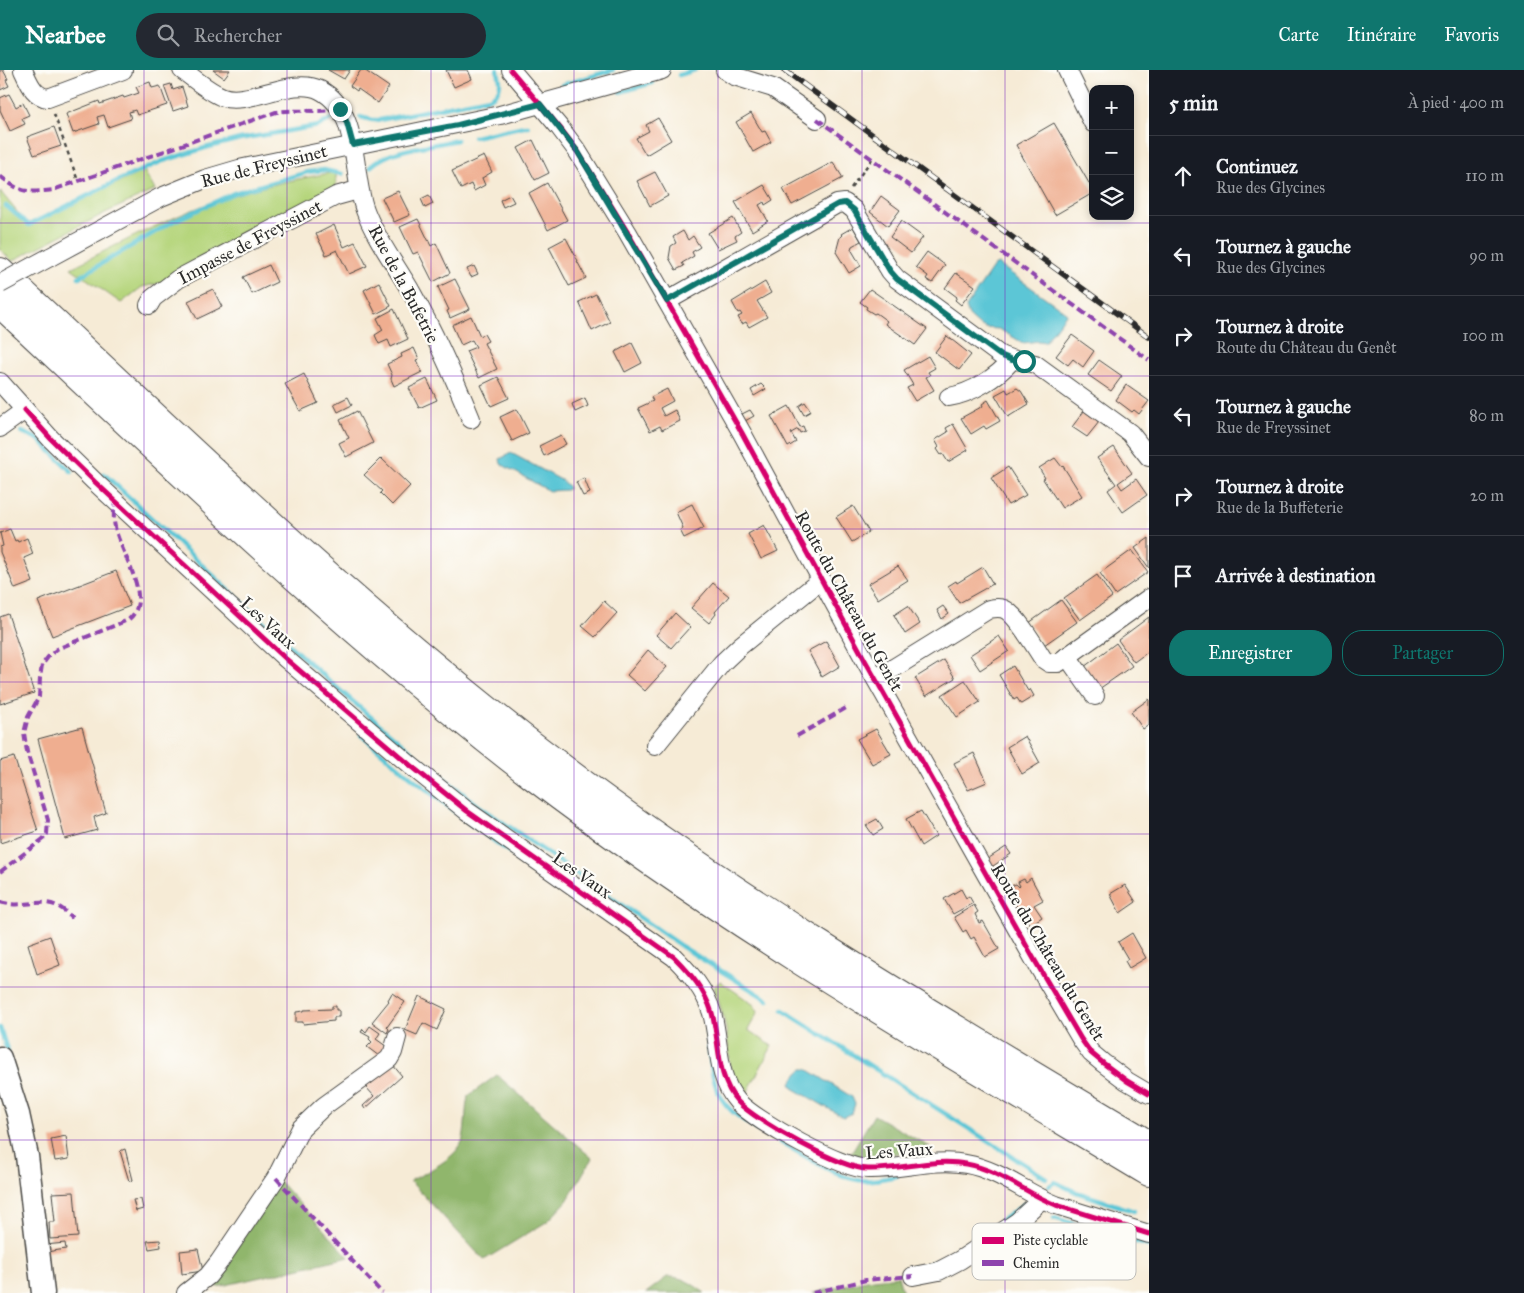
<!DOCTYPE html>
<html lang="fr">
<meta charset="utf-8">
<style>
body{margin:0;font-family:"IM FELL Great Primer",serif;background:#242831;color:#f1f3f6}
.controls{position:absolute;right:15px;top:15px;display:grid;overflow:hidden;border-radius:10px;box-shadow:0 2px 8px #0003}
.controls button{width:45px;height:45px;display:grid;place-items:center;padding:0;border:0;border-bottom:1px solid #363941;background:#171b24;color:#f1f3f6;font:25px sans-serif}
.stop{position:absolute;width:15px;height:15px;margin:-11px;border:4px solid #0f766e;border-radius:50%;background:#fff}
.stop.end{background:#0f766e;border-color:#fff;box-shadow:0 1px 5px #0008}
.list{margin:0;padding:0;list-style:none}
h2{display:flex;justify-content:space-between;align-items:center;height:65px;margin:0;padding:0 20px;font-size:21px}
h2 small{font-size:16px;font-weight:400;color:#9ea1a6}
.list li{display:grid;grid-template-columns:32px 1fr auto;gap:15px;align-items:center;box-sizing:border-box;height:80px;padding:0 20px;border-top:1px solid #363941}
.list b{display:block;font-size:19px;white-space:nowrap}
.list p{margin:0;font-size:16px;white-space:nowrap;color:#9ea1a6}
.list em{font-size:16px;font-style:normal;color:#9ea1a6}
.actions{display:flex;gap:10px;padding:15px 20px}
.actions a{flex:1;padding:11px 0;border:1px solid #0f766e;border-radius:20px;text-align:center;font-size:18px;color:#0f766e}
.actions .main{background:#0f766e;color:#fff}
.icon{flex:none;width:28px;height:28px;fill:none;stroke:currentColor;stroke-width:2;stroke-linecap:round;stroke-linejoin:round}
.map{position:relative;flex:none;width:1149px;height:1223px;overflow:hidden}
header{display:flex;align-items:center;gap:30px;box-sizing:border-box;height:70px;padding:0 25px;background:#0f766e;color:#fff}
header strong{font-size:24px}
nav{display:flex;gap:28px;margin-inline-start:auto;font-size:18px}
.search{width:350px;height:45px;background:#242831;display:flex;align-items:center;gap:12px;box-sizing:border-box;padding:0 18px;border-radius:28px;color:#9ea1a6;font-size:19px}
main{display:flex}
aside{flex:1;background:#171b24}
.map>svg:first-child{display:block}
</style>
<header>
<strong>Nearbee</strong>
<div class="search"><svg class="icon" aria-label="search" viewBox="0 0 24 24"><circle cx="10" cy="10" r="6"/><path d="M15 15l6 6"/></svg>Rechercher</div>
<nav><a>Carte</a><a>Itinéraire</a><a>Favoris</a></nav>
</header>
<main>
<div class="map">
<svg width="1149" height="1223" viewBox="0 0 1149 1223">
<rect width="100%" height="100%" fill="#fdfcf7"/>
<filter id="ink" filterUnits="userSpaceOnUse"><feTurbulence type="fractalNoise" baseFrequency=".02" numOctaves="2"/><feDisplacementMap in="SourceGraphic" scale="10" xChannelSelector="R" yChannelSelector="G"/><feConvolveMatrix kernelMatrix="1 2 1 2 8 2 1 2 1" color-interpolation-filters="sRGB"/></filter>
<filter id="wash" filterUnits="userSpaceOnUse"><feTurbulence type="fractalNoise" baseFrequency=".0096" numOctaves="4" result="noise"/><feDisplacementMap in="SourceGraphic" scale="20" xChannelSelector="R" yChannelSelector="G"/><feGaussianBlur stdDeviation="1.12" result="paint"/><feColorMatrix in="noise" values="0 0 0 0 0 0 0 0 0 0 0 0 0 0 0 0 0 1.4 0 .05"/><feComposite in="paint" operator="in"/></filter>
<g filter="url(#wash)">
<rect width="100%" height="100%" fill="#f6ebd6"/>
<g fill="#b5d57c" stroke="#708054">
<path d="M144,101l11,19 -48,22 -95,49 -12,-12v-58l27,33z"/>
<path d="M336,102v24l-158,83 -36,8 -21,16 -50,-35c43,-22 86,-44 131,-62 43,-17 89,-26 134,-34z"/>
<path d="M720,911l34,24 4,7 -10,18 24,16 -25,47 -3,2c-16,-16 -14,-39 -17,-59 -2,-16 -7,-31 -12,-46v-4z"/>
</g>
<g fill="#90b66c" stroke="#5e704c">
<path d="M497,1005l95,83 -25,43 -19,20 -64,39 -74,-79c16,-9 48,-23 53,-42 3,-13 2,-29 5,-43z"/>
<path d="M874,1045l56,32 -63,12 -7,-1 -9,-5z"/>
<path d="M276,1108l73,79 -132,30 -9,-11z"/>
<path d="M898,1206l5,17h-90l53,-13z"/>
<path d="M667,1207c16,-1 25,7 38,16h-59z"/>
</g>
<g fill="#5bc6d6" stroke="#437880">
<path d="M998,194l69,49 -22,29 -6,-1 -16,2 -24,-14 -13,-1 -7,-3 -10,-9 -3,-9 28,-41z"/>
<path d="M511,383l50,27 8,7 -2,3 -18,1 -48,-27 -1,-5z"/>
<path d="M803,999h4l45,28 3,7 -3,9 -9,4 -50,-29 -2,-5 7,-10z"/>
</g>
<g fill="none" stroke-linecap="round" stroke-linejoin="round">
<g stroke="#5bc6d6" stroke-width="4.5">
<path d="M679,5l16,-5"/>
<path d="M562,15l51,-15"/>
<path d="M620,22l32,-9"/>
<path d="M360,47l12,3h8l109,-22c13,-6 13,-16 8,-28"/>
<path d="M474,67l50,-11h4"/>
<path d="M370,97c20,-19 61,-21 87,-27"/>
<path d="M6,136l23,19 88,-44 46,-20 42,-13 35,-9 78,-13 13,-7"/>
<path d="M79,207l93,-55 62,-29 74,-21 16,-2 18,4"/>
<path d="M22,362l16,7 34,33"/>
<path d="M104,404c122,113 243,229 374,331l203,141 87,54"/>
<path d="M361,665c50,43 100,83 154,121"/>
<path d="M783,940l263,168"/>
<path d="M0,958l8,25"/>
<path d="M707,961c3,23 3,52 17,71 9,13 24,21 36,29"/>
<path d="M780,1072c23,12 53,34 78,38 13,2 27,-2 39,-4"/>
<path d="M1049,1116l6,-4 21,10 58,19"/>
<path d="M1054,1148l95,28"/>
<path d="M982,1165l42,-31"/>
<path d="M928,1195l20,-9"/>
</g>
</g>
<g id="blocks">
<g fill="#efae90">
<path d="M0,0h3l5,9 -2,1 3,6 -9,4z"/>
<path d="M213,0h17l-6,8z"/>
<path d="M328,0h22l-6,9z"/>
<path d="M361,0h3l25,17 -11,16 -20,-14 -1,2 -7,-5z"/>
<path d="M446,0h22l4,9 -18,8z"/>
<path d="M150,12l2,6 8,-2 7,19 -30,10 -2,-5 -6,2 2,7 -23,8 -4,-12 -7,2 2,7 -26,9 -7,-19 33,-13 1,3 23,-8 1,2 15,-5 -3,-6z"/>
<path d="M171,14l2,6 9,-3 6,19 -15,5 -9,-25z"/>
<path d="M9,24l7,13 7,-4 6,12 -7,3 3,6 -15,7 -10,-21v-12z"/>
<path d="M751,43l11,19 3,-1 6,11 -18,10 -17,-30z"/>
<path d="M658,48l13,22 -25,15 -10,-17 13,-7 -3,-6z"/>
<path d="M1054,53l39,67v3l-38,22 -39,-70z"/>
<path d="M54,57l7,19 -27,9 -7,-18z"/>
<path d="M533,70l16,33 -14,7 -17,-32z"/>
<path d="M484,86l8,16 -10,6 3,7 -11,6 -3,-7 -10,5 -9,-18z"/>
<path d="M833,92l10,16 -51,27 -9,-16z"/>
<path d="M655,102l13,24 -18,10 -13,-25z"/>
<path d="M547,113l20,37 -19,10 -19,-37z"/>
<path d="M764,115l9,15 -8,5 -1,-3 -5,3 9,16 -16,10 -17,-29z"/>
<path d="M398,121l12,24 -16,7 -12,-24z"/>
<path d="M429,125l4,9 -8,4 -4,-9z"/>
<path d="M510,125l4,7 -11,5 -3,-7z"/>
<path d="M881,126l19,14 -12,16 -18,-14z"/>
<path d="M733,148l8,14 -6,4 2,4 -19,9 -10,-16z"/>
<path d="M418,149l13,27 5,-3 14,30 -17,9 -15,-30 -5,2 -13,-27z"/>
<path d="M901,151l22,16 -12,16 -21,-16z"/>
<path d="M334,155l10,22 11,-5 12,24 -18,8 -12,-24 -11,5 -10,-21z"/>
<path d="M853,157l8,14 -9,5 -1,3 10,17 -12,7 -13,-21 4,-15 2,-2 -1,-1z"/>
<path d="M683,161l5,9 5,-4 7,11 -8,5 2,4 -12,7 2,3 -8,4 -7,-12 2,-12 5,-3 -3,-6z"/>
<path d="M566,168l12,23h-1l9,17 -17,8 -20,-39z"/>
<path d="M927,182l18,13 -13,18 -6,-4 2,-3 -12,-9z"/>
<path d="M269,195l8,17 -25,12 -9,-17z"/>
<path d="M474,196l4,8 -7,3 -4,-8z"/>
<path d="M956,203l19,13 -14,19 -6,-5 2,-3 -12,-9z"/>
<path d="M455,209l15,30 -20,9 -3,-7 2,-1 -11,-23z"/>
<path d="M379,212l12,24 -15,8 -12,-24z"/>
<path d="M765,212l6,11 -14,8 10,16 -18,10 -3,-5 -4,2 -4,-7 4,-2 -2,-3 -2,1 -6,-11z"/>
<path d="M213,219l9,18 -25,12 -9,-18z"/>
<path d="M870,219l57,40 -12,16 -30,-21 2,-3 -11,-8 -2,1 -8,-5 1,-2 -7,-5z"/>
<path d="M596,224l14,28 -18,9 -13,-29z"/>
<path d="M394,239l14,30 -17,8 -3,-7 -9,4 -4,-9 8,-5 -6,-12z"/>
<path d="M471,246l9,20 4,-2 4,7 -4,2 13,26 -18,9 -13,-27 10,-4 -4,-7 -11,5 -9,-20z"/>
<path d="M1072,265l22,16 -11,16 -10,-8 -5,6 -12,-9z"/>
<path d="M947,266l24,19 -12,15 -24,-18z"/>
<path d="M632,273l10,20 -17,9 -10,-20z"/>
<path d="M414,278l5,11 -3,1 6,12 -28,14 -3,-7 1,-4 -5,-11 15,-7 -1,-3z"/>
<path d="M928,286l7,12 -7,4 2,3 -4,2 8,13 -19,11 -8,-13 6,-3 -9,-15z"/>
<path d="M1099,290l23,16 -11,15 -23,-16z"/>
<path d="M304,304l14,29 -18,8 -15,-27z"/>
<path d="M498,307l11,21 -18,8 -10,-21z"/>
<path d="M427,309l10,21 -18,8 -10,-20z"/>
<path d="M761,314l5,5 -12,7 -3,-6z"/>
<path d="M1126,315l23,16 -10,13 -5,-4 -2,2 -16,-12z"/>
<path d="M1017,318l4,3 8,13 -21,13 -13,-22 11,-6 2,4z"/>
<path d="M667,319l6,12 -13,7 4,8 11,-6 5,11 -18,9 -2,-4 -10,5 -12,-23 15,-7 -2,-4z"/>
<path d="M348,327l4,8 -14,7 -4,-8z"/>
<path d="M585,328l3,8 -13,6 -3,-8z"/>
<path d="M988,330l12,21 -14,8 -2,-3 -13,8 -10,-16 22,-12 -1,-2z"/>
<path d="M805,332l6,9 -7,4 -5,-9z"/>
<path d="M789,336l11,21 3,-1 2,5 -5,2 -2,-4 -7,4 5,9 -8,5 -17,-31z"/>
<path d="M517,339l12,24 -17,8 -12,-24z"/>
<path d="M750,340l4,6 -9,5 -3,-7z"/>
<path d="M357,341l16,32 -27,14 -7,-14 10,-5 -9,-18z"/>
<path d="M1084,341l15,11 -12,15 -15,-10z"/>
<path d="M953,354l15,26 -20,12 -5,-8 -2,1 -4,-6 2,-2 -4,-7 13,-8 -2,-4z"/>
<path d="M561,365l5,9 -22,12 -5,-10z"/>
<path d="M1114,377l18,26 -14,10 4,6 14,-10 11,16 -24,17 -15,-22 8,-6 -19,-26z"/>
<path d="M381,388l29,28 -18,19 -12,-12 2,-2 -18,-16z"/>
<path d="M1055,388l7,9 1,-1 19,30 -20,12 -19,-29 2,-1 -6,-10z"/>
<path d="M1008,397l18,28 -18,10 -17,-27z"/>
<path d="M584,408l6,15 -7,3 -7,-14z"/>
<path d="M692,434l12,24 -20,10 -4,-8 3,-2 -7,-16z"/>
<path d="M853,436l16,26 -17,10 -16,-25z"/>
<path d="M764,455l14,26 -17,8 -13,-25z"/>
<path d="M10,459l5,12 2,-1 1,2 9,-4 6,16 -9,4 9,24 -18,7 -15,-37v-5l3,-1 -3,-13z"/>
<path d="M1149,468v30l-14,-20z"/>
<path d="M1132,480l16,22 -33,23 -15,-22z"/>
<path d="M898,496l10,14 -30,19 -10,-15z"/>
<path d="M983,497l10,17 -34,19 -11,-17 8,-5 1,2z"/>
<path d="M116,501l14,35 -78,30 -14,-35z"/>
<path d="M1097,505l15,22 -32,23 -16,-22z"/>
<path d="M713,513l16,13 -14,16 1,2 -7,9 -18,-15z"/>
<path d="M1061,530l16,22 -33,23 -15,-22z"/>
<path d="M604,531l13,12 -22,24 -13,-11z"/>
<path d="M908,536l12,18 -15,10 -11,-19z"/>
<path d="M943,536l6,8 -7,5 -5,-9z"/>
<path d="M675,543l15,14 -19,21 -15,-13z"/>
<path d="M8,544l26,79 -34,11v-87z"/>
<path d="M1149,547v34l-15,11 -16,-22z"/>
<path d="M999,566l10,15 -29,19 -10,-15z"/>
<path d="M826,571l14,25 -18,11 -14,-26z"/>
<path d="M1116,573l16,23 -33,23 -15,-22z"/>
<path d="M648,580l19,17 -22,24 -18,-16z"/>
<path d="M944,590l11,18 -29,18 -11,-18z"/>
<path d="M1013,596l15,25 2,-2 4,7 -13,8 -4,-6 -3,2 -15,-25z"/>
<path d="M965,610l15,22 -23,15 -15,-22z"/>
<path d="M1149,629v26l-6,4 -12,-17z"/>
<path d="M82,657l24,86 -12,4 3,13 -32,9 -27,-100z"/>
<path d="M876,659l15,25 -19,10 -15,-25z"/>
<path d="M1025,666l15,27 -18,11 -15,-27z"/>
<path d="M974,683l13,29 -19,8 -14,-27z"/>
<path d="M14,687l24,74 -38,12v-82z"/>
<path d="M921,741l15,25 -15,10 -15,-27z"/>
<path d="M877,749l6,10 -10,6 -7,-10z"/>
<path d="M1006,777l5,7 -21,14 -4,-8z"/>
<path d="M1031,808l12,22 -9,5 8,12 -12,8 -16,-23 3,-1 -5,-10 1,-1 -2,-4 5,-2 3,3 1,-1 -2,-4 6,-3 2,3z"/>
<path d="M1125,815l11,17 -16,11 -10,-19z"/>
<path d="M961,819l5,9 3,-2 4,7 -20,11 -9,-15z"/>
<path d="M974,835l4,7 -3,2 4,9 4,-2 16,28 -14,8 -11,-20 -3,2 -5,-9 -3,2 -9,-15z"/>
<path d="M1132,863l14,25 -17,10 -4,-7 3,-2 -10,-17z"/>
<path d="M50,866l10,29 -23,9 -9,-30z"/>
<path d="M392,923l13,9 -18,25 2,2 -2,4 -15,-11 17,-21 -1,-1z"/>
<path d="M419,926l27,13 -9,21 -14,-7 -6,12 -12,-5z"/>
<path d="M332,936h4v4h3v7h-5v4l-31,3v-2h-7v-10l8,-1v-1l28,-1z"/>
<path d="M370,956l10,7 -4,6 14,10 -7,10 -16,-12 5,-5 -3,-3 1,-2 -9,-5 2,-3 3,3z"/>
<path d="M392,994l10,12 -37,33 -2,-3 11,-10 -9,-10z"/>
<path d="M66,1066l3,23 -14,2 -4,-22z"/>
<path d="M125,1079l8,31 -4,1 -9,-30z"/>
<path d="M74,1122l4,45 -28,2 -1,-17h6l-3,-29z"/>
<path d="M141,1129l2,10 -7,2 -3,-11z"/>
<path d="M160,1170l1,7 -12,2 -2,-8z"/>
<path d="M65,1173l1,6 -20,3 -1,-7z"/>
<path d="M198,1179l5,22 -21,3 -2,-23z"/>
</g>
</g>
</g>
<g filter="url(#ink)">
<use href="#blocks" fill-opacity="0" stroke="#494845" stroke-width="1"/>
<g fill="none" stroke-linecap="round" stroke-linejoin="round">
<g stroke="#494845" stroke-width="20">
<g id="minor">
<path d="M23,0c6,12 10,26 25,28l75,-28"/>
<path d="M182,0c13,9 27,22 41,27 25,9 70,-21 97,-7 41,21 31,83 45,120 10,28 33,58 48,85 22,39 41,82 58,124"/>
<path d="M511,0l49,58 18,24 50,81 114,200 124,229 168,297 47,80 10,14 12,10 24,18 22,13"/>
<path d="M725,0l9,6 39,12 44,31"/>
<path d="M1067,0l26,53"/>
<path d="M50,187l111,-60 44,-18 34,-10 261,-54 162,-45"/>
<path d="M667,231l170,-97 8,-1 9,7 36,61 7,8 103,76c11,6 23,5 35,9l95,69 19,24"/>
<path d="M149,235l4,-7 25,-19 158,-83 22,-6"/>
<path d="M0,312l25,28 -25,18"/>
<path d="M949,327c23,-4 47,-19 63,-37"/>
<path d="M25,340l26,29 44,43 135,125 56,52 124,106 57,46 207,146c16,16 31,33 38,56 8,29 4,65 26,89 19,20 104,67 130,67 34,1 65,-11 98,-5 34,6 59,29 90,41l93,29"/>
<path d="M1067,586l28,40"/>
<path d="M876,609l113,-70c5,-1 10,-2 15,0 12,5 32,39 39,50l6,4h9l91,-65"/>
<path d="M655,676l67,-83 18,-17 81,-66"/>
<path d="M913,1206l26,-5 21,-11 57,-38 25,-23"/>
<path d="M186,1223l22,-17 11,-14 57,-84 25,-50 23,-22 65,-47 4,-7 4,-15"/>
</g>
</g>
<g stroke="#494845" stroke-width="25">
<path id="tertiary" d="M0,988l18,56 9,42 16,137"/>
</g>
<g stroke="#494845" stroke-width="30">
<g id="trunk">
<path d="M0,202c179,167 355,339 550,487 189,144 395,264 599,386"/>
<path d="M0,233c173,162 344,327 532,472 195,149 407,271 617,397"/>
</g>
</g>
<g stroke="#494845" stroke-width="2.5" stroke-dasharray="4 4" stroke-linecap="butt">
<path d="M54,44l24,67"/>
<path d="M851,118l21,-29"/>
</g>
<use href="#minor" stroke="#fff" stroke-width="18"/>
<use href="#tertiary" stroke="#fff" stroke-width="22"/>
<use href="#trunk" stroke="#fff" stroke-width="28"/>
<g stroke="#2b2b2b" stroke-width="5.5">
<path id="rail" d="M784,0l365,267"/>
</g>
<use href="#rail" stroke="#fdfcf7" stroke-width="4" stroke-dasharray="11" stroke-linecap="butt"/>
<g stroke="#494845" stroke-width="20" stroke-linecap="butt">
<path id="minor-bridge" d="M0,214l50,-27"/>
</g>
<use href="#minor-bridge" stroke="#fff" stroke-width="18"/>
<g stroke="#8e44ad" stroke-width="4" stroke-dasharray="8 4" stroke-linecap="butt">
<path d="M817,49l332,241"/>
<path d="M0,106c21,17 27,17 53,14l223,-78c21,-3 42,1 63,-3"/>
<path d="M797,666l51,-29"/>
<path d="M0,802l43,-33 4,-5 1,-14 -21,-68 -3,-19 4,-16 11,-20 1,-19 2,-13 6,-8 9,-8 71,-29c27,-21 -8,-67 -13,-93 -2,-8 -1,-18 0,-27"/>
<path d="M0,832c29,9 48,-12 72,16"/>
<path d="M276,1108l106,115"/>
<path d="M813,1223l53,-13 47,-4"/>
</g>
<g stroke="#fdfcf7" stroke-width="8">
<g id="cycleway">
<path d="M511,0l49,58 18,24 50,81 114,200 124,229 168,297 47,80 10,14 12,10 24,18 22,13"/>
<path d="M25,340l26,29 44,43 135,125 56,52 124,106 57,46 207,146c16,16 31,33 38,56 8,29 4,65 26,89 19,20 104,67 130,67 34,1 65,-11 98,-5 34,6 59,29 90,41l93,29"/>
</g>
</g>
<use href="#cycleway" stroke="#d6006c" stroke-width="5"/>
</g>
</g>
<g fill="none" stroke-linecap="round" stroke-linejoin="round" filter="url(#ink)">
<path stroke="#0f766e" stroke-width="6" d="M340,39l7,14 6,22 105,-20 82,-21 38,48 89,149 171,-97 7,-1 9,7 36,61 7,8 103,76 12,5 12,1"/>
</g>
<path fill="none" stroke="#7b2cbf" stroke-width="1" stroke-opacity="0.55" d="M144,0v1223M287,0v1223M431,0v1223M574,0v1223M718,0v1223M862,0v1223M1005,0v1223M0,153h1149M0,306h1149M0,459h1149M0,612h1149M0,764h1149M0,917h1149M0,1070h1149"/>
<g text-anchor="middle" dominant-baseline="central" stroke-width="4.5" stroke-linejoin="round" paint-order="stroke">
<g font-size="18" fill="#2b2b2b" stroke="#fdfcf7">
<text transform="translate(264 96) rotate(-14)">Rue de Freyssinet</text>
<text transform="translate(250 172) rotate(-28)">Impasse de Freyssinet</text>
<text transform="translate(404 214) rotate(62)">Rue de la Bufetrie</text>
<text transform="translate(849 531) rotate(61)">Route du Château du Genêt</text>
<text transform="translate(268 553) rotate(42)">Les Vaux</text>
<text transform="translate(582 805) rotate(35)">Les Vaux</text>
<text transform="translate(1048 882) rotate(59)">Route du Château du Genêt</text>
<text transform="translate(899 1081) rotate(-4)">Les Vaux</text>
</g>
</g>
<rect x="972" y="1153" width="164" height="57" rx="8" fill="#fdfcf7" stroke="#bebdba" stroke-width="1"/>
<rect x="982" y="1167" width="22" height="7" fill="#d6006c"/>
<rect x="982" y="1190" width="22" height="6" fill="#8e44ad"/>
<g font-size="14" fill="#2b2b2b">
<text x="1013" y="1175">Piste cyclable</text>
<text x="1013" y="1198">Chemin</text>
</g>
</svg>
<div class="controls">
<button>+</button>
<button>−</button>
<button><svg class="icon" aria-label="layers" viewBox="0 0 24 24"><path d="M12 4l9 5-9 5-9-5zM3 14l9 5 9-5"/></svg></button>
</div>
<div class="stop" style="left:1024px;top:291px"></div>
<div class="stop end" style="left:340px;top:39px"></div>
</div>
<aside>
<h2>5 min<small>À pied · 400 m</small></h2>
<ul class="list">
<li><svg class="icon" aria-label="ahead" viewBox="0 0 24 24"><path d="M12 20V5M6 11l6-6 6 6"/></svg><div><b>Continuez</b><p>Rue des Glycines</p></div><em>110 m</em></li>
<li><svg class="icon" aria-label="left" viewBox="0 0 24 24"><path d="M17 20v-9H6M10 6l-5 5 5 5"/></svg><div><b>Tournez à gauche</b><p>Rue des Glycines</p></div><em>90 m</em></li>
<li><svg class="icon" aria-label="right" viewBox="0 0 24 24"><path d="M7 20v-9h11M14 6l5 5-5 5"/></svg><div><b>Tournez à droite</b><p>Route du Château du Genêt</p></div><em>100 m</em></li>
<li><svg class="icon" aria-label="left" viewBox="0 0 24 24"><path d="M17 20v-9H6M10 6l-5 5 5 5"/></svg><div><b>Tournez à gauche</b><p>Rue de Freyssinet</p></div><em>80 m</em></li>
<li><svg class="icon" aria-label="right" viewBox="0 0 24 24"><path d="M7 20v-9h11M14 6l5 5-5 5"/></svg><div><b>Tournez à droite</b><p>Rue de la Buffeterie</p></div><em>20 m</em></li>
<li><svg class="icon" aria-label="arrive" viewBox="0 0 24 24"><path d="M6 21V4h12l-3 4 3 4H6"/></svg><div><b>Arrivée à destination</b></div></li>
</ul>
<div class="actions"><a class="main">Enregistrer</a><a>Partager</a></div>
</aside>
</main>
